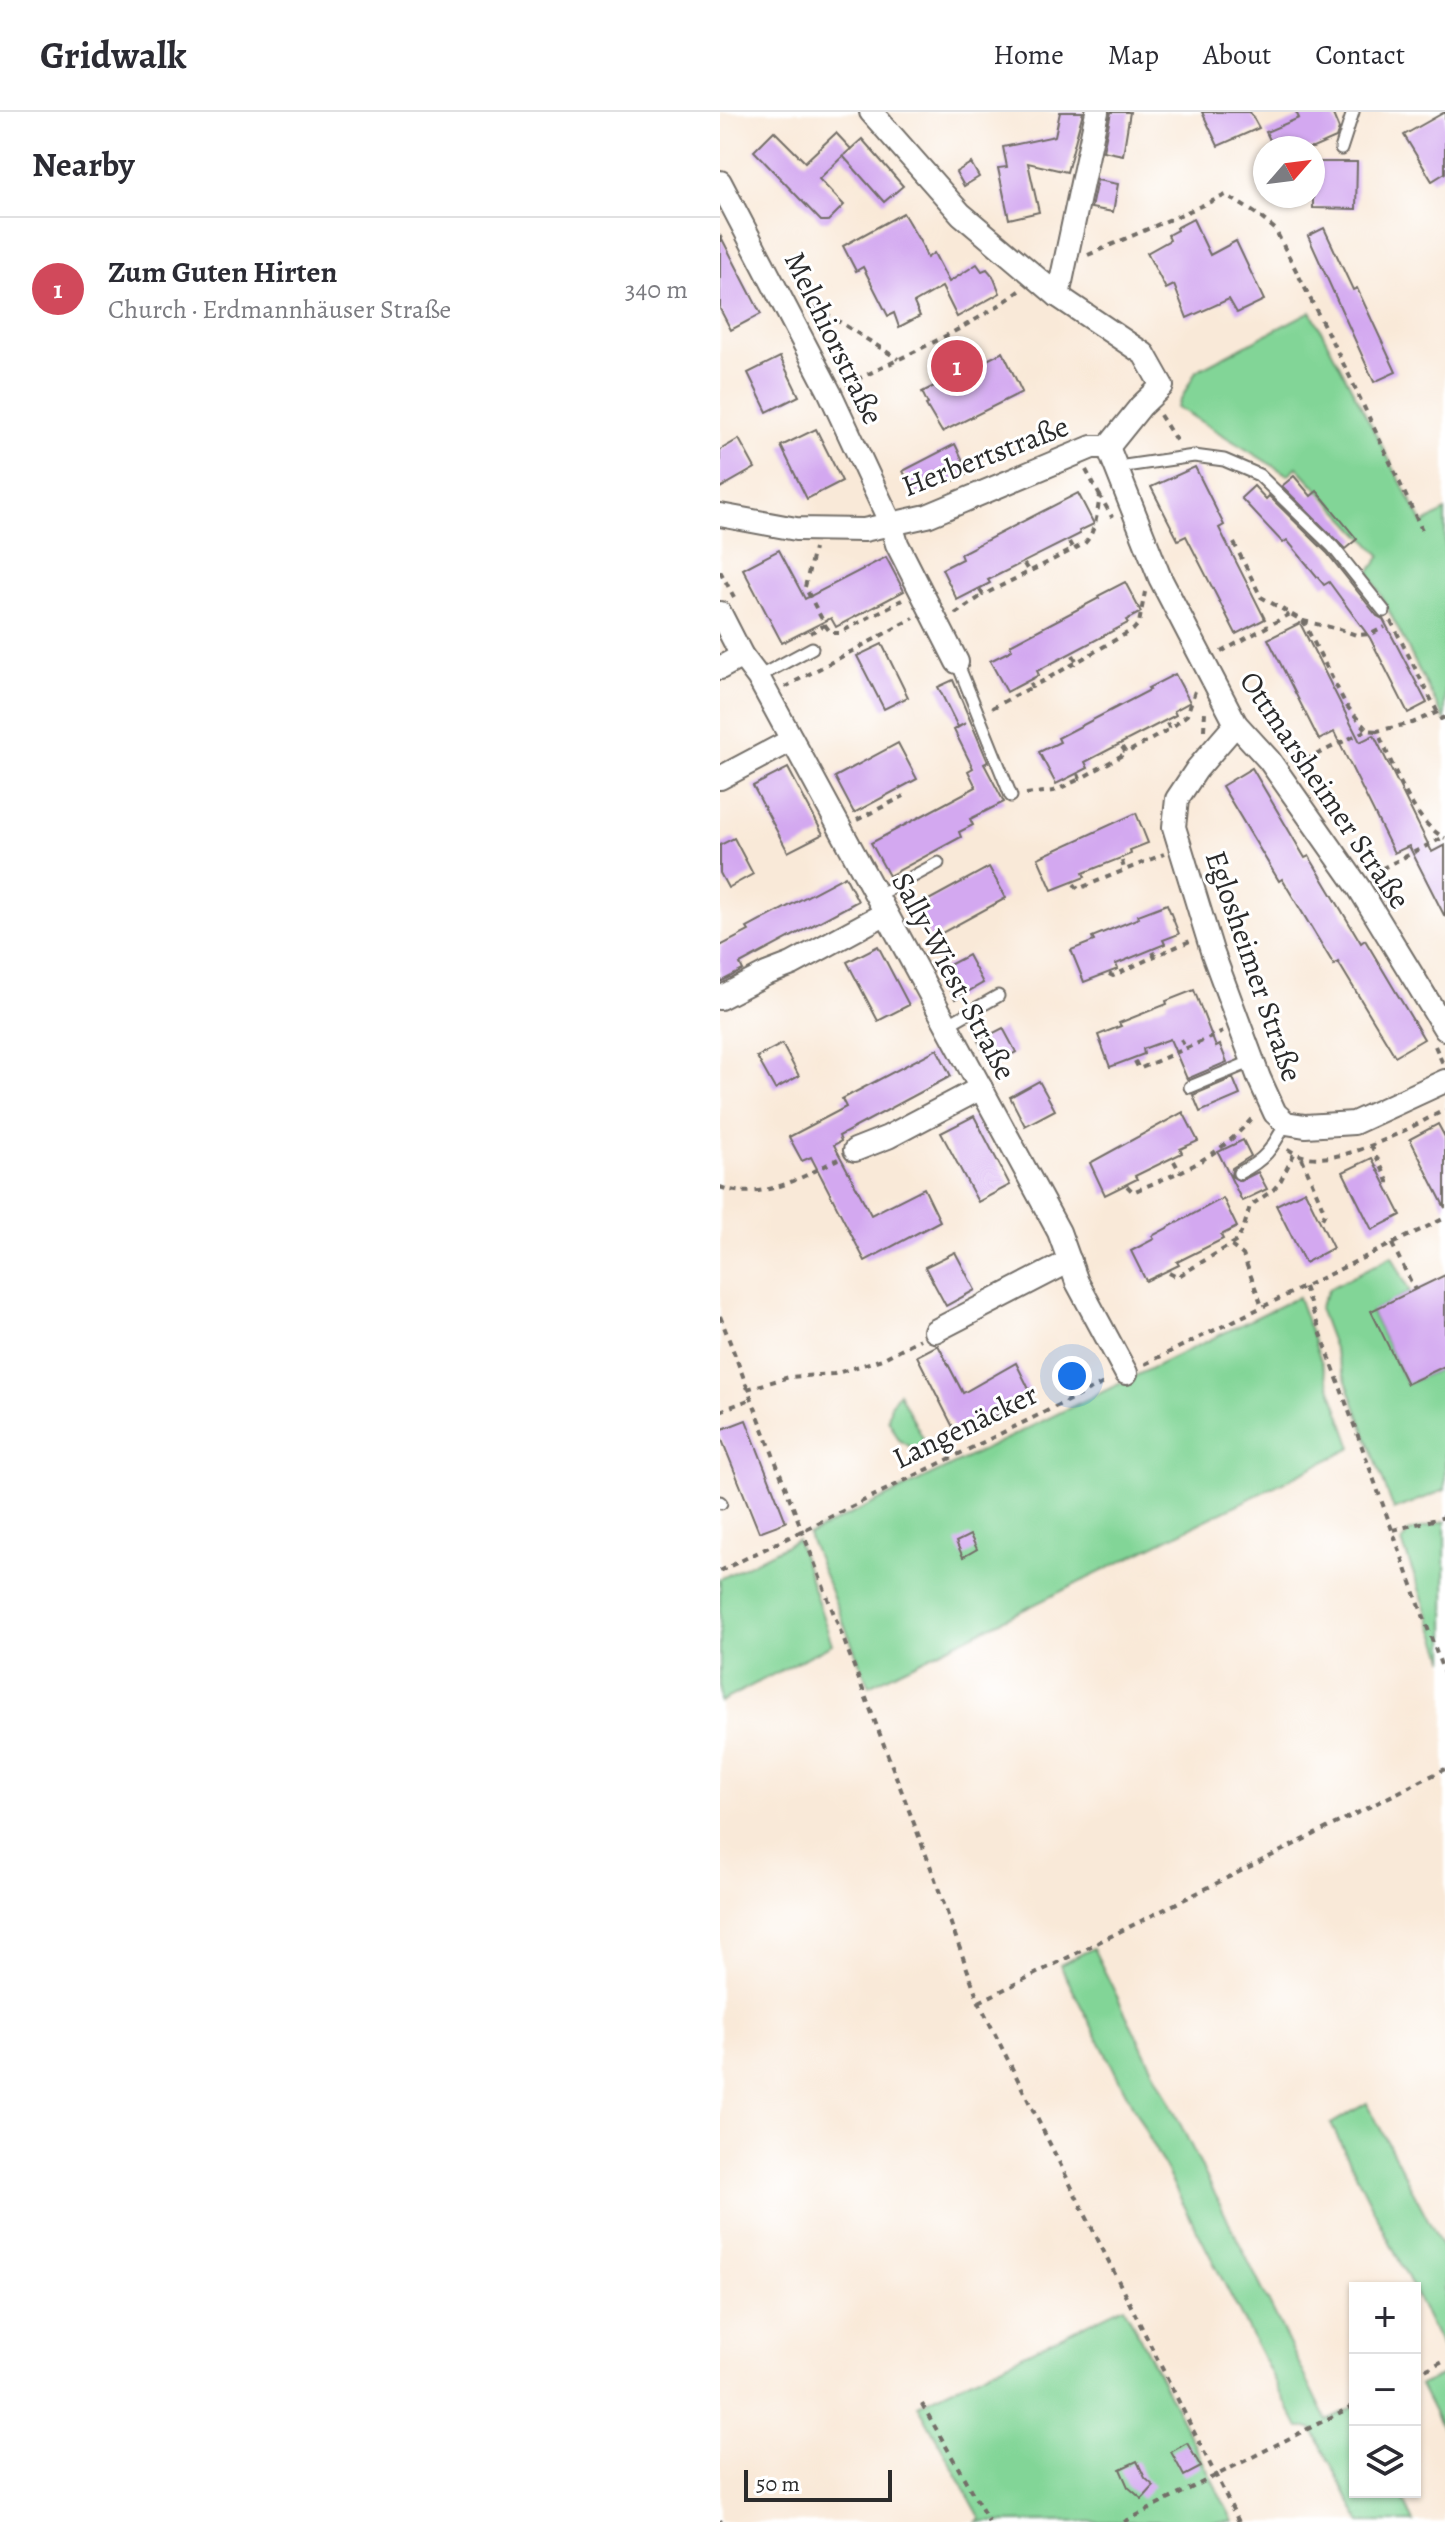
<!DOCTYPE html>
<meta charset="utf-8">
<style>
body{margin:0;font-family:Alegreya,serif;background:#f2f2f3;color:#2b2b33}
.controls{position:absolute;right:24px;bottom:24px;display:grid;overflow:hidden;border-radius:0px;box-shadow:0 2px 6px #0004}
.controls button{width:72px;height:72px;display:grid;place-items:center;padding:0;border:0;border-bottom:2px solid #e1e1e2;background:#fff;color:#2b2b33;font:40px sans-serif}
.compass{position:absolute;left:533px;top:24px;width:72px;height:72px;border-radius:50%;background:#fff;box-shadow:0 2px 6px #0004;rotate:62deg}
.scale{position:absolute;left:24px;bottom:20px;width:148px;box-sizing:border-box;padding-left:8px;border:4px solid #2b2b2b;border-top:0;font-size:22px;line-height:28px;white-space:nowrap;color:#2b2b2b;-webkit-text-stroke:6px #fff;paint-order:stroke}
.you{position:absolute;left:352px;top:1264px;width:28px;height:28px;margin:-20px;border:6px solid #fff;border-radius:50%;background:#1a73e8;box-shadow:0 0 0 12px #1a73e833}
.badge{display:grid;place-items:center;width:52px;height:52px;border-radius:50%;background:#d1495b;color:#fff;font-size:26px;font-weight:700}
.pin{position:absolute;translate:-50% -50%;border:4px solid #fff;box-shadow:0 2px 8px #0006}
.list{margin:0;padding:0;list-style:none}
h2{display:flex;justify-content:space-between;align-items:center;height:104px;margin:0;padding:0 32px;font-size:34px}
h2 small{font-size:26px;font-weight:400;color:#7c7c81}
.list li{display:grid;grid-template-columns:52px 1fr auto;gap:24px;align-items:center;box-sizing:border-box;height:144px;padding:0 32px;border-top:2px solid #e1e1e2}
.list b{display:block;font-size:30px;white-space:nowrap}
.list p{margin:0;font-size:26px;white-space:nowrap;color:#7c7c81}
.list em{font-size:26px;font-style:normal;color:#7c7c81}
.icon{flex:none;width:44px;height:44px;fill:none;stroke:currentColor;stroke-width:2;stroke-linecap:round;stroke-linejoin:round}
.map{position:relative;flex:none;width:725px;height:2410px;overflow:hidden}
header{display:flex;align-items:center;gap:48px;box-sizing:border-box;height:112px;padding:0 40px;background:#fff;border-bottom:2px solid #e1e1e2}
header strong{font-size:38px}
nav{display:flex;gap:44px;margin-inline-start:auto;font-size:28px}
main{display:flex}
aside{flex:1;background:#fff}
.map>svg:first-child{display:block}
</style>
<header>
<strong>Gridwalk</strong>
<nav><a>Home</a><a>Map</a><a>About</a><a>Contact</a></nav>
</header>
<main>
<aside>
<h2>Nearby<small></small></h2>
<ul class="list">
<li><span class="badge">1</span><div><b>Zum Guten Hirten</b><p>Church · Erdmannhäuser Straße</p></div><em>340 m</em></li>
</ul>
</aside>
<div class="map">
<svg width="725" height="2410" viewBox="0 0 725 2410">
<rect width="100%" height="100%" fill="#fff"/>
<filter id="ink" filterUnits="userSpaceOnUse"><feTurbulence type="fractalNoise" baseFrequency=".0125" numOctaves="2"/><feDisplacementMap in="SourceGraphic" scale="16" xChannelSelector="R" yChannelSelector="G"/><feConvolveMatrix kernelMatrix="1 2 1 2 8 2 1 2 1" color-interpolation-filters="sRGB"/></filter>
<filter id="wash" filterUnits="userSpaceOnUse"><feTurbulence type="fractalNoise" baseFrequency=".006" numOctaves="4" result="noise"/><feDisplacementMap in="SourceGraphic" scale="32" xChannelSelector="R" yChannelSelector="G"/><feGaussianBlur stdDeviation="1.8" result="paint"/><feColorMatrix in="noise" values="0 0 0 0 0 0 0 0 0 0 0 0 0 0 0 0 0 1.4 0 .05"/><feComposite in="paint" operator="in"/></filter>
<g filter="url(#wash)">
<rect width="100%" height="100%" fill="#f9e9d8"/>
<g fill="#82d597" stroke="#568061" stroke-width="2">
<path d="M591,199l112,213 22,-13v210l-76,-149 12,-16 -84,-89 -9,8 -111,-68 19,-36z"/>
<path d="M672,1144l18,36 -39,20 36,72 38,-18v124l-51,20 -75,-202 10,-19z"/>
<path d="M578,1185l54,151 -483,238 -61,-151z"/>
<path d="M179,1281l28,53 -14,2 -14,-8 -11,-21 3,-15z"/>
<path d="M725,1409v139l-43,-118 6,-10z"/>
<path d="M77,1428l35,104 -112,58v-123z"/>
<path d="M373,1836l234,472 28,-14v86h44l15,30h-53l-49,-94h-13l-239,-463z"/>
<path d="M647,1991l78,149v102l-30,-61v-5h-2l-82,-164z"/>
<path d="M404,2194l109,215 -256,1 4,-3 -63,-114z"/>
<path d="M725,2262v60l-25,-49z"/>
</g>
<g id="blocks">
<g fill="#d3a8f0">
<path d="M340,0h23l-16,60 -39,-9 11,49 -30,7 -11,-51 9,-1 -4,-20 52,-11z"/>
<path d="M391,0h19l-7,43 -20,-4z"/>
<path d="M482,0h48l9,16 -41,18z"/>
<path d="M576,0h36l7,17 -3,9 -23,10h-39l-8,-16 33,-14z"/>
<path d="M725,0v61l-13,8 -28,-46z"/>
<path d="M54,19l31,31 31,-29 15,16 -7,6 18,-16 41,47 -19,16 -41,-46 -24,23 25,26 -16,16h-7l-67,-70z"/>
<path d="M593,50h44l-1,47 -43,-1z"/>
<path d="M251,51l8,14 -15,9 -8,-14z"/>
<path d="M377,68l21,4 -5,28 -22,-4z"/>
<path d="M183,101l19,32 5,13 7,-5 15,29 28,-18 5,7 5,-2 6,7 7,17 -43,24 -15,-30 -28,16 6,13 -21,11 -5,-14 -6,3 -25,-49 -7,4 -13,-25z"/>
<path d="M473,107l17,36 26,-14 28,59 -27,13 -8,-14 -42,19 -13,-33 -8,4 -19,-36 23,-13 -2,-5 9,-5 -1,-2z"/>
<path d="M604,116l29,62 4,-2 39,84 -22,10 -66,-146z"/>
<path d="M0,123l41,79 -30,16 -11,-21z"/>
<path d="M283,240l19,40 -80,40 -16,-27 2,-1 -6,-12z"/>
<path d="M60,245l19,39 -32,16 -19,-39z"/>
<path d="M96,317l26,52 -35,18 -26,-53z"/>
<path d="M19,327l16,29 -35,20v-38z"/>
<path d="M235,332l14,29 -20,10 -2,-3 -32,15 -12,-24z"/>
<path d="M475,355l29,58 -5,3 46,91 -29,15 -50,-98 -8,4 -27,-53z"/>
<path d="M574,364l17,20 6,-5 40,48 -12,10 -63,-63z"/>
<path d="M534,374l12,13 3,-3 58,57 50,63 6,3 44,84 -19,10 -38,-75 -41,-56 -5,3 -37,-45 -4,3 -42,-45z"/>
<path d="M358,381l16,31 -15,7 1,3 -92,46 2,3 -33,17 -15,-31 20,-10 -2,-5z"/>
<path d="M59,438l26,49 81,-42 18,34 -68,36 -5,-9 -49,25 -39,-74z"/>
<path d="M405,470l16,30 -15,8 2,3 -91,48 2,4 -32,17 -17,-31 22,-11 -2,-5 89,-47 -1,-2z"/>
<path d="M580,511l60,119 14,-7 58,117 13,-7v72l-36,-71 -15,7 -60,-121 -15,8 -51,-101z"/>
<path d="M162,532l26,53 -24,12 -27,-53z"/>
<path d="M455,562l15,28 -16,9 2,4 -91,47 3,6 -32,16 -17,-32 21,-10 -2,-4 92,-48 -2,-2z"/>
<path d="M233,568l35,82 -4,2 20,38 -34,17 3,6 -14,7 2,5 -72,39 -18,-33 105,-56 -8,-16 5,-3 -19,-38 12,-7 -8,4 -20,-40z"/>
<path d="M178,631l19,36 -63,34 -19,-36z"/>
<path d="M68,656l35,66 -35,18 -35,-66z"/>
<path d="M532,656l53,90 4,-2 52,87 4,-3 59,99 -29,17 -57,-94 -4,3 -52,-86 -3,2 -57,-95z"/>
<path d="M416,701l12,30 -18,7 1,4 -48,19 2,4 -33,13 -14,-32z"/>
<path d="M14,726l19,36 -25,14 -8,-15v-28z"/>
<path d="M269,755l17,31 -75,41 -17,-31z"/>
<path d="M125,764l13,25 -118,63 3,6 -23,12v-36l29,-15 -2,-3z"/>
<path d="M447,792l12,30 -16,6 2,4 -49,20 2,5 -34,13 -13,-32 23,-9 -2,-4 47,-19 -1,-3z"/>
<path d="M158,834l31,59 -31,16 -31,-59z"/>
<path d="M248,843l15,28 -28,16 -15,-29z"/>
<path d="M474,878l22,57 4,-2 7,17 -40,17 -17,-40 -27,10 1,5 -34,13 -12,-32 23,-9 -2,-3 48,-19 -1,-3z"/>
<path d="M283,916l13,24 -24,14 -14,-25z"/>
<path d="M62,932l17,32 -24,13 -18,-32z"/>
<path d="M217,937l14,27 -112,60 2,5 -7,4 37,70 53,-27 16,33 -75,40 -54,-104 -9,4 -13,-24 57,-30 -4,-8z"/>
<path d="M513,966l7,17 -40,17 -7,-17z"/>
<path d="M319,969l16,29 -30,16 -15,-29z"/>
<path d="M463,1000l15,29 -18,8 2,4 -47,23 2,3 -32,16 -15,-32z"/>
<path d="M254,1004l36,69 -32,17 -37,-69z"/>
<path d="M718,1012l7,13v71l-35,-69z"/>
<path d="M523,1028l8,16 -19,12 -1,8 9,5 18,-9 9,17 -25,12 -24,-49z"/>
<path d="M652,1046l29,57 -29,15 -29,-58z"/>
<path d="M585,1079l28,57 -28,15 -29,-58z"/>
<path d="M503,1086l14,29 -16,8 2,4 -46,23 2,3 -33,16 -15,-30 23,-12 -2,-3z"/>
<path d="M235,1140l20,38 -29,16 -21,-39z"/>
<path d="M725,1163v91l-38,18 -36,-73z"/>
<path d="M218,1233l25,48 53,-30 16,32 -74,42 -41,-81z"/>
<path d="M26,1308l40,102 -27,10 -39,-97v-5z"/>
<path d="M250,1423l7,14 -14,8 -7,-15z"/>
<path d="M467,2331l14,24 -17,9 -13,-24z"/>
<path d="M417,2349l8,17 9,8 -12,13 -14,-12 -8,-18z"/>
</g>
</g>
</g>
<g filter="url(#ink)">
<use href="#blocks" fill-opacity="0" stroke="#736e68" stroke-width="2"/>
<g fill="none" stroke-linecap="round" stroke-linejoin="round">
<g stroke="#736e68" stroke-width="15">
<g id="lane">
<path d="M621,37l12,-37"/>
<path d="M398,355l76,-11 30,4 35,15 74,72 51,64"/>
<path d="M237,550l54,134"/>
<path d="M38,565l54,-29"/>
<path d="M157,784l61,-33"/>
<path d="M227,913l51,-29"/>
<path d="M470,975l63,-26"/>
<path d="M519,1061c26,-13 33,-24 47,-50"/>
<path d="M0,1390l1,1"/>
</g>
</g>
<g stroke="#736e68" stroke-width="26">
<g id="street">
<path d="M0,70l110,211 61,131 6,20 60,118"/>
<path d="M338,184l39,-184"/>
<path d="M388,335l52,131 76,146 33,36 90,128 86,141"/>
<path d="M0,403l76,14 68,1 63,-14 165,-69h16l33,-41 21,-20 -18,-32 -86,-58 -97,-82 -90,-102"/>
<path d="M0,501l22,43 16,21 301,555 18,50 49,91"/>
<path d="M0,556l22,-12"/>
<path d="M516,612l-39,45 -20,30 -3,28 38,124 47,127 16,35 11,10 19,3 49,-3 91,-42"/>
<path d="M0,666l72,-38"/>
<path d="M0,886l46,-24 26,-10 94,-51"/>
<path d="M135,1038l33,-13 93,-49"/>
<path d="M215,1219l135,-70"/>
</g>
</g>
<g stroke="#736e68" stroke-width="4" stroke-dasharray="6 6" stroke-linecap="butt">
<path d="M368,143l138,-60 29,18 20,16 74,146 73,155"/>
<path d="M85,188l93,59"/>
<path d="M126,273c58,-29 124,-57 175,-95"/>
<path d="M440,303l19,30"/>
<path d="M366,358l14,26"/>
<path d="M349,430l4,7"/>
<path d="M514,431l27,54 42,24 43,84 21,25"/>
<path d="M304,452l5,8"/>
<path d="M0,459l14,26"/>
<path d="M260,478l3,5 101,-51c12,-12 13,-32 16,-48l12,21"/>
<path d="M235,502l28,-19"/>
<path d="M583,509l40,9 13,5 15,-1 14,-7"/>
<path d="M671,509l50,98 4,-2"/>
<path d="M105,513l6,8h8l63,-33"/>
<path d="M90,521l15,-8 -20,-38 9,-38"/>
<path d="M501,540l71,-39"/>
<path d="M353,543l4,7 57,-33 5,-6 6,-31"/>
<path d="M310,571l2,4 45,-25"/>
<path d="M65,575l129,-69"/>
<path d="M272,596l40,-21"/>
<path d="M718,600l-26,11 -35,8c17,34 34,90 68,107"/>
<path d="M447,611l3,6 17,-14 9,-27"/>
<path d="M484,618l1,-19"/>
<path d="M402,635l4,6 44,-24"/>
<path d="M575,653l72,-35 10,1"/>
<path d="M358,662l2,5 46,-26"/>
<path d="M306,682l28,-3 26,-12"/>
<path d="M137,708l47,-24"/>
<path d="M402,749l2,8"/>
<path d="M651,762l71,-36"/>
<path d="M354,772l4,5 86,-35"/>
<path d="M433,840l2,4 35,-15"/>
<path d="M389,862l4,2 42,-20"/>
<path d="M461,927l4,9"/>
<path d="M715,934l8,18"/>
<path d="M415,949l4,8 84,-37"/>
<path d="M651,1033l17,36v5"/>
<path d="M568,1037c39,29 119,-21 157,-39"/>
<path d="M582,1046l23,55 -3,6"/>
<path d="M454,1049l6,11c29,-14 53,-31 74,-56"/>
<path d="M407,1074l6,6 47,-20"/>
<path d="M0,1075c41,15 81,-9 118,-28"/>
<path d="M672,1132l23,46"/>
<path d="M511,1134l12,9 19,51"/>
<path d="M449,1161l8,4 60,-36 7,-14 6,-21 23,-16 7,-8 14,-28"/>
<path d="M584,1175l141,389"/>
<path d="M0,1204l211,552 48,134 260,520"/>
<path d="M425,1252l300,-146"/>
<path d="M27,1277l42,-12 45,-3 48,-15 38,-20"/>
<path d="M0,1299l31,-12"/>
<path d="M673,1418l52,-13"/>
<path d="M0,1459l388,-190"/>
<path d="M259,1890l466,-233"/>
<path d="M695,2263l30,-15"/>
<path d="M202,2292l67,118"/>
<path d="M0,2408l1,2"/>
<path d="M404,2410l231,-117"/>
</g>
<use href="#lane" stroke="#fff" stroke-width="11"/>
<use href="#street" stroke="#fff" stroke-width="22"/>
</g>
</g>
<g text-anchor="middle" dominant-baseline="central" stroke-width="6" stroke-linejoin="round" paint-order="stroke">
<g font-size="30" fill="#2b2b2b" stroke="#fff">
<text transform="translate(114 226) rotate(64)">Melchiorstraße</text>
<text transform="translate(265 344) rotate(-21)">Herbertstraße</text>
<text transform="translate(605 678) rotate(56)">Ottmarsheimer Straße</text>
<text transform="translate(534 854) rotate(71)">Eglosheimer Straße</text>
<text transform="translate(234 864) rotate(62)">Sally-Wiest-Straße</text>
<text transform="translate(245 1314) rotate(-26)">Langenäcker</text>
</g>
</g>
</svg>
<div class="controls">
<button>+</button>
<button>−</button>
<button><svg class="icon" aria-label="layers" viewBox="0 0 24 24"><path d="M12 4l9 5-9 5-9-5zM3 14l9 5 9-5"/></svg></button>
</div>
<svg class="compass" viewBox="-18 -18 36 36"><path d="M0-13l5 13h-10z" fill="#e53935"/><path d="M0 13l5-13h-10z" fill="#7c7c81"/></svg>
<div class="scale">50 m</div>
<div class="you"></div>
<div class="pin badge" style="left:237px;top:254px">1</div>
</div>
</main>
